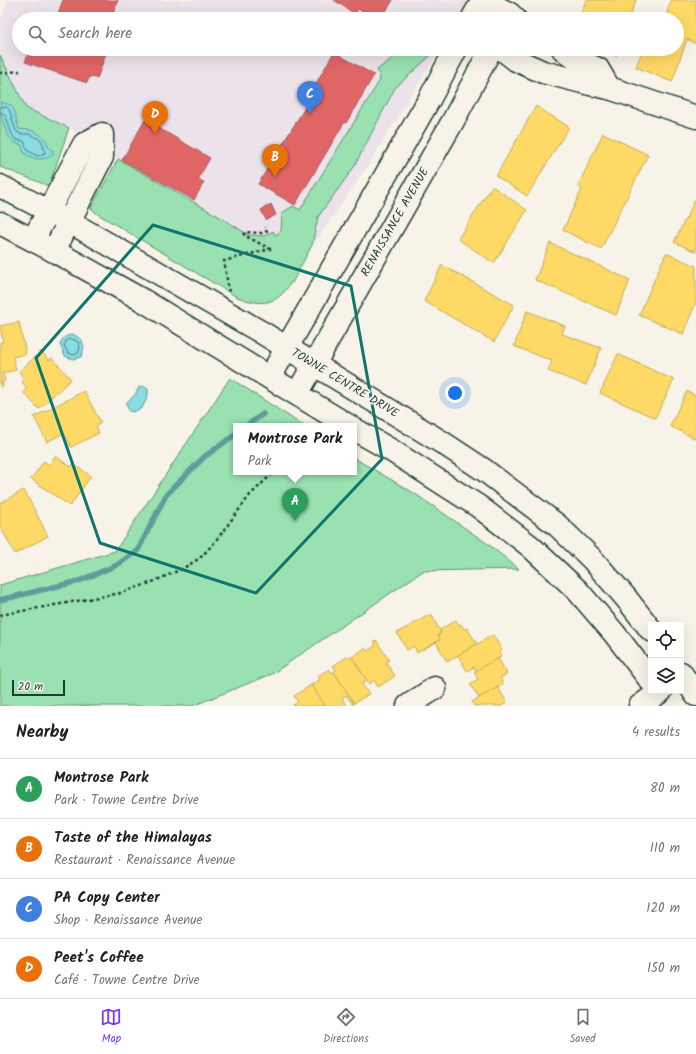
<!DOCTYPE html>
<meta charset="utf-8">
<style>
body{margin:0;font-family:Kalam,sans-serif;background:#f2f2f2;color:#222}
.controls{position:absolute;right:12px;bottom:12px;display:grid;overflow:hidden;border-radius:0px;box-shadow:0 4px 16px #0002}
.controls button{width:36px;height:36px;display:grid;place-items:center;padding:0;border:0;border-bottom:1px solid #e0e0e0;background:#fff;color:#222;font:20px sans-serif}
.scale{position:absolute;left:12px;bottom:10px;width:53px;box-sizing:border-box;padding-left:4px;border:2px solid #1f3d34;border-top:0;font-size:11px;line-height:14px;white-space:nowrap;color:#1f3d34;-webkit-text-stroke:3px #f7f3e8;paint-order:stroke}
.you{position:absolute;left:455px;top:393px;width:14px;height:14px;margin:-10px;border:3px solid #fff;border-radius:50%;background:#1a73e8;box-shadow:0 0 0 6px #1a73e833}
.badge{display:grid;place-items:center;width:26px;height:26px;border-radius:50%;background:#7c3aed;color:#fff;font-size:13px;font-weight:700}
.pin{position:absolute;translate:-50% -33px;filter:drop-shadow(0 1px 2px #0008)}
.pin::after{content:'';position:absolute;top:21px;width:14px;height:12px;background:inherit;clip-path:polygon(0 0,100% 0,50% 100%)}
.popup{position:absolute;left:233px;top:423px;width:124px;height:52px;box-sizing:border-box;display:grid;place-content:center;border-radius:0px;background:#fff;filter:drop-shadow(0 1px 3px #0005);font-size:13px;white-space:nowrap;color:#767676}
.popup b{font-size:15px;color:#222}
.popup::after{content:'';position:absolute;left:50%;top:100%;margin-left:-8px;border:8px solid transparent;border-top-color:#fff}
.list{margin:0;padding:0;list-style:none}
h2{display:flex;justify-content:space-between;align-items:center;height:52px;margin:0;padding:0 16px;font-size:17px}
h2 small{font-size:13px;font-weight:400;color:#767676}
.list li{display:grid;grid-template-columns:26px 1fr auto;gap:12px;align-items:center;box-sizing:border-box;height:60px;padding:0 16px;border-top:1px solid #e0e0e0}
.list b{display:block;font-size:15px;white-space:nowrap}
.list p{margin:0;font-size:13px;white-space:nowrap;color:#767676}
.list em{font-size:13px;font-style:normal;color:#767676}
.icon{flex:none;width:22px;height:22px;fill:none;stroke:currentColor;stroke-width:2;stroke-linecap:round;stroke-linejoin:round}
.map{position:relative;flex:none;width:696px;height:706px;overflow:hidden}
.search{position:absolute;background:#fff;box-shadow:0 4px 16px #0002;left:12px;right:12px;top:12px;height:44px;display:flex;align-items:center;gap:10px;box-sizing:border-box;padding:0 14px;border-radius:22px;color:#767676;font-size:15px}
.sheet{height:292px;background:#fff}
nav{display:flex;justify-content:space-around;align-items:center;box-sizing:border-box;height:56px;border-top:1px solid #e0e0e0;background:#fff;font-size:11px;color:#767676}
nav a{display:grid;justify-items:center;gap:2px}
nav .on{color:#7c3aed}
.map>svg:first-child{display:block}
</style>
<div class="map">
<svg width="696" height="706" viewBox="0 0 696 706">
<rect width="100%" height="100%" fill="#f7f3e8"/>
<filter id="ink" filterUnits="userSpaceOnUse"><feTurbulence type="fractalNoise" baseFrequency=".025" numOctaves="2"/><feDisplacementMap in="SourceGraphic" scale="8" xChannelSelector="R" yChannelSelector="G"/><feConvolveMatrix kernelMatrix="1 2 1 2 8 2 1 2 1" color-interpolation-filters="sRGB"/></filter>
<g filter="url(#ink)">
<path fill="#ece3ea" d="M7,0h462l-11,19h-439v30h421l-73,118 -66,96 -52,-28 -29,-18 -102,-58 -49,-31 -43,-20 -26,-53v-33z"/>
<g fill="#99e1b0" stroke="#5c8f72">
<path d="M404,49h30l-6,9 -33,30 -41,79 -36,50 -6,28 -20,38 -1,-1c-14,24 -30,24 -54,15l-141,-84 -5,-5 27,-49 102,58 29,18 15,1 9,-5 2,4 6,-4 1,-18 11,-7 7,4 80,-130 -3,-10z"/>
<path d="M0,55l26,53 43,20 -20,58 -49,-19z"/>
<path d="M230,378l74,48h-68v46h118v-14l60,35 74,51 31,25 -96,2 -151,103 -80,32h-192v-121l115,-34z"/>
</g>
<g fill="#8adbe2" stroke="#5f9c9c">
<path d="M0,102l11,3c5,7 5,16 8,24 4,1 7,0 10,1 9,2 18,8 19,17l5,4v4c-12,6 -18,5 -29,-2l-3,-9c-15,2 -21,-31 -21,-42z"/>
<path d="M73,334l9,6 2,8 -3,9 -8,2 -8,-3 -5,-11c2,-8 6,-9 13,-11z"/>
<path d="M143,386l5,3v7l-6,12 -9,4 -4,-1 -3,-8 9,-8 4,-8z"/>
</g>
<g fill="#ffd966" stroke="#bcaa57">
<path d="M586,0h50l-7,19h-50z"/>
<path d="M671,0h25v44l-9,-5 -15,43 -36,-15 7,-18h34v-30h-12z"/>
<path d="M600,49h18l-2,7z"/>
<path d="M536,106l33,21 -42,69 -31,-20z"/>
<path d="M603,133l45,22 -47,94 -38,-19 19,-41 -4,-3z"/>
<path d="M492,186l35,24 -33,53 -36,-24z"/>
<path d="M696,198v54l-22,-10z"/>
<path d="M550,243l80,37 -14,35 -81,-35z"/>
<path d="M666,253l30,13v36l-13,32 -44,-19z"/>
<path d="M442,265l72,40 -20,37 -70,-41z"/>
<path d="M527,311l38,15 -3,8 39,14 -15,37 -38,-14 4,-10 -38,-15z"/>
<path d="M19,322l7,32 -13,3 3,13 -13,3 2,8 -3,1 1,4 -3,1v-45h3l-3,-16z"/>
<path d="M41,351l8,9 3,-2 19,21 -32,30 -16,-17 4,-4 -5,-6 3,-3 -6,-7z"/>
<path d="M618,354l56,26 -19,38 -55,-25z"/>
<path d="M84,391l17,32 -5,3 3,7 -28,14 -7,-14 -17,9 -13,-25z"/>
<path d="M687,391l9,5v43l-26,-13z"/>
<path d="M55,456l16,11 2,-3 18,12 -21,30 -39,-27 13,-18 5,4z"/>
<path d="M24,490l24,46 -33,18 -15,-28v-23z"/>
<path d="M431,614l10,19 -3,2 2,5 -23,13 -3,-7 -7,4 -10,-17z"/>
<path d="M456,620l3,5 2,-1 3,5 3,-1 10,16 -30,18 -11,-20 4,-2 -2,-5 3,-2 -1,-3z"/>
<path d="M493,635l9,15 -3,2 2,5 -25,14 -2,-4 -7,4 -9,-16z"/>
<path d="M376,640l13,20 -3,2 9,14 -17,11 -4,-7 -5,4 -17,-27 13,-9 2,3 9,-6 -2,-3z"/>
<path d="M348,656l2,2 2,-1 15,24 -5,3 7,10 -15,9 -20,-31 2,-2 -3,-4z"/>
<path d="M498,658l9,16 -7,4 3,6 -24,14 -9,-14 8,-5 -4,-7z"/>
<path d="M329,669l3,4 2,-1 20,31 -1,2 -7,-10 -4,3 5,8h-22l-14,-21 9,-6 -2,-3z"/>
<path d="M311,685l14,21h-31l-1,-1 5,-3 -4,-6z"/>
<path d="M498,687l9,16 -6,3h-27l-2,-4z"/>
</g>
<g fill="#e06666" stroke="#a65a57">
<path d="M63,0h55l-7,19h-55z"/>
<path d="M334,0h59l-12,19h-6l-17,-10 -3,5z"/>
<path d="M30,49h68l-1,2 9,2 -9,26 -7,-3 -3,7 -62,-21z"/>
<path d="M334,52l40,23 -28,48h-2l-49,82 -37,-21 51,-83 -2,-2z"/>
<path d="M145,120l65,38 -12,21 6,3 -10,18 -72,-40z"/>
<path d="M271,204l5,11 -10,5 -5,-10z"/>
</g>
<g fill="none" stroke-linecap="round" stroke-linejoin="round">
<g stroke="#4a7c7a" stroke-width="1">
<path d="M0,107c2,0 5,0 7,0 4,2 6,20 10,25l4,2h8l12,6 2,4 2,9 -8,3 -10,-6 -3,-9c-3,-1 -7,0 -9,-2 -7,-8 -6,-26 -15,-27"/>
<path d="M72,339l6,3 2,6 -2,5 -4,2 -6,-2 -4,-8 3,-5z"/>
</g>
<g stroke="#5f9c9c" stroke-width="5.5">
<path d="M246,426l17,-12"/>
<path d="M0,600l79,-19 38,-16 21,-15 28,-55 38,-38 32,-23"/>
</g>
<g stroke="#1f3d34" stroke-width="25">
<g id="minor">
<path d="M483,0l27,14 5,5"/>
<path d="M472,19l11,-19"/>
<path d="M502,49l14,11 27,12 47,12 19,4 87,29"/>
<path d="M563,49l13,10 22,10 11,19"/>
<path d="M33,240l51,-96 18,-10v23l-48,94"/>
<path d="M270,377l160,-279 26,-49"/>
<path d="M297,394l156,-273 38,-72"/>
<path d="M408,706l27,-18"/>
</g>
</g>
<g stroke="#1f3d34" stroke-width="25">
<g id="major">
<path d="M0,186l70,36 191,110 182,111 41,27 73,55 35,34 34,39 25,32"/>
<path d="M0,223l54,28 90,50 205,125"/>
<path d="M354,429l35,20 89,57 52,40 47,44 37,43 37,48"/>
<path d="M681,673l15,22"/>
<path d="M640,706l21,-15"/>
</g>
</g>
<g stroke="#1f3d34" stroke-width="2.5" stroke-dasharray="3 3" stroke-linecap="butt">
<path d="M0,73l20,-2"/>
<path d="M229,292l-5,-31 46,-12 -26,-14 1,-3 17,1 5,-2 -2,-4"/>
<path d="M0,615l121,-22 29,-10 32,-14 18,-11 15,-16 35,-47 24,-23"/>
</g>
<use href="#minor" stroke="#f7f3e8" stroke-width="22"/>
<use href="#major" stroke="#f7f3e8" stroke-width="22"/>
</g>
</g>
<path fill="none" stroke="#0f766e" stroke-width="3" stroke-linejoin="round" d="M153,225l198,61 31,173 -126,134 -156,-50 -64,-185z"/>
<g text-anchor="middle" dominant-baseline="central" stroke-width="4" stroke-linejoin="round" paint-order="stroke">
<g font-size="12" fill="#1f3d34" stroke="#f7f3e8">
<text transform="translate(395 222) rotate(-60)">RENAISSANCE AVENUE</text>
<text transform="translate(345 383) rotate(31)">TOWNE CENTRE DRIVE</text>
</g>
</g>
</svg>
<div class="controls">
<button><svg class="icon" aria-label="locate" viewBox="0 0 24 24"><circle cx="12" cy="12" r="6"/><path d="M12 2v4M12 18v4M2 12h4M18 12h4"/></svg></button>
<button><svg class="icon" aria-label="layers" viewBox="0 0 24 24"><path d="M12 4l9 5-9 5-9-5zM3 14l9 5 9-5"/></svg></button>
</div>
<div class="scale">20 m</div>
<div class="you"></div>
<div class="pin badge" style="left:295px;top:521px;background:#2e9e5b">A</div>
<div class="popup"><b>Montrose Park</b>Park</div>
<div class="pin badge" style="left:275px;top:177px;background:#e8710a">B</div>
<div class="pin badge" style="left:310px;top:114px;background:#3f7fe0">C</div>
<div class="pin badge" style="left:155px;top:134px;background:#e8710a">D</div>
<div class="search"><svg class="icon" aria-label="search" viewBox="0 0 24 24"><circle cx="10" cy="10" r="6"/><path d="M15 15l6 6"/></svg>Search here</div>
</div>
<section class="sheet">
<h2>Nearby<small>4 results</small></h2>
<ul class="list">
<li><span class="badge" style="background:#2e9e5b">A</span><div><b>Montrose Park</b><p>Park · Towne Centre Drive</p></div><em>80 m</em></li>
<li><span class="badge" style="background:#e8710a">B</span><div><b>Taste of the Himalayas</b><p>Restaurant · Renaissance Avenue</p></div><em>110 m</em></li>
<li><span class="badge" style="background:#3f7fe0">C</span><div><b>PA Copy Center</b><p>Shop · Renaissance Avenue</p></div><em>120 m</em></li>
<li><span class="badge" style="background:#e8710a">D</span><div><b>Peet's Coffee</b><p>Café · Towne Centre Drive</p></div><em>150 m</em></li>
</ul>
</section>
<nav>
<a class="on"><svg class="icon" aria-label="map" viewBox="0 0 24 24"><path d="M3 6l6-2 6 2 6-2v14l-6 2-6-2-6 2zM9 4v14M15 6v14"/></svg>Map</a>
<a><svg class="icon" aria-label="directions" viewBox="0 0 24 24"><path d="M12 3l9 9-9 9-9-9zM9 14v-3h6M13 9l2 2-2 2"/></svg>Directions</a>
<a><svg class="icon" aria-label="saved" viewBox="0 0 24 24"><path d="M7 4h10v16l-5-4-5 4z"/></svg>Saved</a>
</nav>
